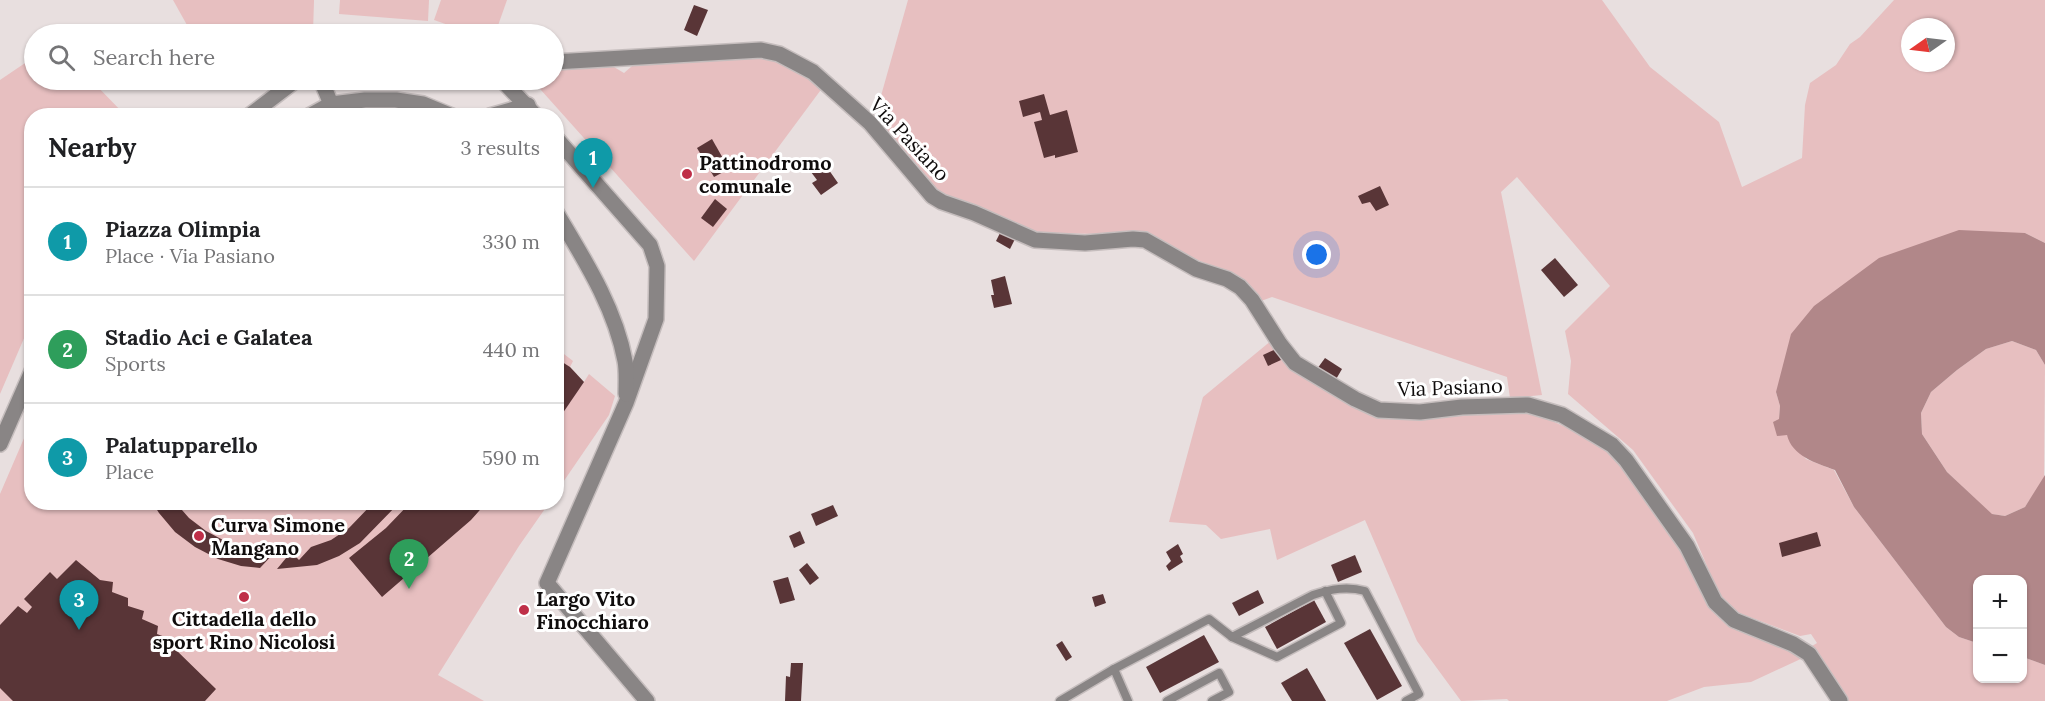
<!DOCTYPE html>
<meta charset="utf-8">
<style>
body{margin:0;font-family:Lora,serif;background:#f2f2f2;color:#202124}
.controls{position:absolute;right:18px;bottom:18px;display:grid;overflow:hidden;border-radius:12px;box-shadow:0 2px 4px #0004}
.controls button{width:54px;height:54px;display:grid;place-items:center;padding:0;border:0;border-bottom:2px solid #e0e0e0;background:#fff;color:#202124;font:30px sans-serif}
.compass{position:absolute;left:1901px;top:18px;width:54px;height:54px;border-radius:50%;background:#fff;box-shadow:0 2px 4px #0004;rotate:256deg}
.you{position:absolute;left:1317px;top:255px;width:21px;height:21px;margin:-15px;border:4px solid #fff;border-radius:50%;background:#1a73e8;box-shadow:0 0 0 9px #1a73e833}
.badge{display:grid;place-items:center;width:39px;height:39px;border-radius:50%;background:#db2777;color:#fff;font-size:20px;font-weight:700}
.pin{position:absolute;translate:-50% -50px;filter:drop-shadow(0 2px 3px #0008)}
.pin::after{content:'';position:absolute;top:32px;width:21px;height:18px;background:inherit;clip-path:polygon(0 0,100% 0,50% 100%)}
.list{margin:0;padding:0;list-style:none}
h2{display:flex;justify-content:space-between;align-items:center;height:78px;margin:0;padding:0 24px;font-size:26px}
h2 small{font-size:20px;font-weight:400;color:#757577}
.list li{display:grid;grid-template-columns:39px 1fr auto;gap:18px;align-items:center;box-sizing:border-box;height:108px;padding:0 24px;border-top:2px solid #e0e0e0}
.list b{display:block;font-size:22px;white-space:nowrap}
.list p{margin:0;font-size:20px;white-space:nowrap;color:#757577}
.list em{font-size:20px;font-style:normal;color:#757577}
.icon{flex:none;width:33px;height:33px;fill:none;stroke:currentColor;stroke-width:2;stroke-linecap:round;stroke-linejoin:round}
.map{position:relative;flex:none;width:2045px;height:701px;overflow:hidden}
.search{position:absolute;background:#fff;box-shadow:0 2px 4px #0004;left:24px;top:24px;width:540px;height:66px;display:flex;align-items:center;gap:15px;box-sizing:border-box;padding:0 21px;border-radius:33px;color:#757577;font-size:22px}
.panel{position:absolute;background:#fff;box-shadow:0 2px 4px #0004;left:24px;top:108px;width:540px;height:402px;border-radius:24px}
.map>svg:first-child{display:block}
</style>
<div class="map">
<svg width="2045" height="701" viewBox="0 0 2045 701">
<rect width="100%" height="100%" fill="#e8dfdf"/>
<g fill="#e7bfc0" fill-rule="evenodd">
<path d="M173,0h141l-1,32 -6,2h-115z"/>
<path d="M340,0h89l-1,21 -89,-7z"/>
<path d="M441,0h66l-12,34h-21l-40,-14z"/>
<path d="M908,0h694l48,67 69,55 23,65 60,-29 3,-53 5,-22 26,-18 14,-21 10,-7 34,-37h151v243l-20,-10 -249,159 4,14 -1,13 8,16 19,24 28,11 20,37 92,120 13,10 18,6 1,35h44l1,-21 22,8v36h-198l-35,-55 5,-3 -6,-9 -11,2 -66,-25 -13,-12 -28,-66 -60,-83 -65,-56 3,-33 -6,-30 45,-45 -93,-109 -16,15 41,203 -32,3 -3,-21 -235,-80 -11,4 -21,-23 -63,-27 -30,-20 -42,3 -64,-1 -9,-2 -60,-28 -23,-5 -13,-9 -61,-72zM1910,27h36v36h-36z"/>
<path d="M766,54l14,4 43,29 -129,174 -162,-181h22v-14l55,-2 15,9 15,-13z"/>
<path d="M34,57v23h57l34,35 -93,1 -1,206 -31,72v-314z"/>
<path d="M556,269c6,28 9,53 4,82l13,10 -3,6 14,15 5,-8 26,22 -6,19 -52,76z"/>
<path d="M1272,340l16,26 65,37 173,6 85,39 64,88 24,53 30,33 76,35 -54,25 -47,5 -37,14h-158l-2,-2 -46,2 -44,-60 -52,-121 -88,40 -7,-31 -49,10 -15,-14 -37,-3 34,-125z"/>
<path d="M2012,341l24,9 9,15 -1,114 -19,28 -20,9 -14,-2 -44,-42 -25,-38 -1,-21 10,-21 26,-22 29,-21z"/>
<path d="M31,422l1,80 517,1 -30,43 -81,129 46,26h-484v-207z"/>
</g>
<path fill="#b18789" d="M1959,230l66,3 20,10v122l-9,-15 -24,-9 -26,8 -29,21 -26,22 -10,21 1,21 25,38 45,42 13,2 20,-9 20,-32v190l-22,-8 -1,-77h-44l-1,63 -18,-6 -13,-10 -92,-120 -19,-37c-19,-7 -43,-14 -48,-35l-10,1 -4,-14 6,-3 1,-13 -4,-14 15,-58 23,-28 65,-48z"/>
<g fill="#593537">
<path d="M694,5l14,5 -11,26 -13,-6z"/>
<path d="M1044,94l6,21 17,-5 11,42 -23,6v-3l-11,3 -10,-36 8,-2 -2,-8 -17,5 -4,-16z"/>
<path d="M712,139l17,30 -15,8 -17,-29z"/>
<path d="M824,163l14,20 -17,12 -9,-12 5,-3 -6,-8z"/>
<path d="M1380,186l9,19 -13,6 -6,-9 -8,2 -4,-8z"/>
<path d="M715,199l12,10 -14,18 -12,-9z"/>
<path d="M1002,229l14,8 -6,12 -14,-8z"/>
<path d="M1555,258l23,27 -14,12 -23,-27z"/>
<path d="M1005,276l7,28 -18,4 -3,-13h3l-3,-15z"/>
<path d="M1276,349l5,11 -13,6 -5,-11z"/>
<path d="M556,358l14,9 14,15 -28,41z"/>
<path d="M1325,358l17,11 -7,12 -18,-12z"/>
<path d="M152,502h23l14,16 17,13 19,10 21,7 31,2 -17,18 -19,-2 -23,-7 -23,-12 -20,-15 -16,-19z"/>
<path d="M374,502h26l-40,41 -21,13 -22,9 -40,4 14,-17 8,8 12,-13 20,-7 18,-12z"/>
<path d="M411,502h76l-16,18 -89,77 -33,-39 37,-30z"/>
<path d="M833,505l5,11 -22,10 -5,-12z"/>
<path d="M800,531l5,12 -11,5 -5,-12z"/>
<path d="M1817,532l4,14 -39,11 -3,-14z"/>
<path d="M1178,544l5,10 -3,2 3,6 -14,9 -3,-5 5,-5 -5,-9z"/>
<path d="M1355,555l7,17 -24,10 -7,-17z"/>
<path d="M76,560l24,20 13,2 -1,10 16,6v8l16,5 -2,8 16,7 -1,8 16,6v7l43,42 -11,12h-192l-13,-13v-63l18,-19 9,7 5,-6 -8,-8 26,-27 7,7z"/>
<path d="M807,563l12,15 -9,7 -11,-15z"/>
<path d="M788,577l7,23 -15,4 -7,-23z"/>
<path d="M1258,590l6,13 -25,13 -7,-13z"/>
<path d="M1103,594l3,9 -11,4 -3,-10z"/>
<path d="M1314,600l12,22 -49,27 -12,-22z"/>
<path d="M1370,629l32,57 -25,14 -33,-57z"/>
<path d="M1204,635l15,27 -59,31 -14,-26z"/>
<path d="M1062,641l10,16 -6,4 -10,-16z"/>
<path d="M791,663h12l-2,38h-16l1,-25 4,1z"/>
<path d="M1307,668l19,33h-34l-11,-18z"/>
</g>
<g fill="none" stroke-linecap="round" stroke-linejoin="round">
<g stroke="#c5bdbd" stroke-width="11">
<g id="lane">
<path d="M1232,637l45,20 64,-34 -16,-32"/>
<path d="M1114,669l14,32"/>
<path d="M1060,701l54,-32 95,-50 23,18 81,-42c18,-6 34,-9 52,-4l54,103 -13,7"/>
<path d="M1167,701l52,-28 10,19 -17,9"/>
</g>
</g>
<g stroke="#c5bdbd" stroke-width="18">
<g id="street">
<path d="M554,62l207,-12 18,4 34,18 57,51 62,73 10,6 32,11 61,27 50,3 48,-4 12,1 51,29 31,10 13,8 12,13 28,44 15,19 60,36 24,11 41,2 42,-5 66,-2 34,10 50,30 14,15 61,86 28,56 19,18 59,24 16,10 31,47"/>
<path d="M321,80l10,24"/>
<path d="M502,80l34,36"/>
<path d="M249,116l47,-36"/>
<path d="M309,116l22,-12 34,-4h31l27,4 29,12"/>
<path d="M490,116l38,-11"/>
<path d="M556,138l94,107 7,21 -1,53 -30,84 -79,180 100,118"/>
<path d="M556,212c28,47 59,95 69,149 2,10 1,22 1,33"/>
<path d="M0,444l32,-73"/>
</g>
</g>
<use href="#lane" stroke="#898585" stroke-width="8"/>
<use href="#street" stroke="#898585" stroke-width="15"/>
</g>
<g fill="#bf2f48" stroke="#fff" stroke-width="2">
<circle cx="687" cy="174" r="6"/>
<circle cx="199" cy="536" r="6"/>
<circle cx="244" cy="597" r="6"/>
<circle cx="524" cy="610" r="6"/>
</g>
<g text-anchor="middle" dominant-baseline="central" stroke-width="6" stroke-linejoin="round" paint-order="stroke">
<g font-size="20" fill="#0f0c0c" stroke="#fff">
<text transform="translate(910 139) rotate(47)">Via Pasiano</text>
<text transform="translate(1450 387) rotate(-2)">Via Pasiano</text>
</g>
<g font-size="20" font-weight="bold" fill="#0f0c0c" stroke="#fff" text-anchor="start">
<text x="699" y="162">Pattinodromo<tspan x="699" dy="23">comunale</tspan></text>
<text x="211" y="524">Curva Simone<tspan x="211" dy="23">Mangano</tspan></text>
<text x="536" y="598">Largo Vito<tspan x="536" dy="23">Finocchiaro</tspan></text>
<text x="244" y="618" text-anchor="middle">Cittadella dello<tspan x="244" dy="23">sport Rino Nicolosi</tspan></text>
</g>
</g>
</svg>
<div class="controls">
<button>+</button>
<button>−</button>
</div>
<svg class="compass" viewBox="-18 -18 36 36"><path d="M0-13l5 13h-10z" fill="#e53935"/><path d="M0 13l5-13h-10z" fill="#757577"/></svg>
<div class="you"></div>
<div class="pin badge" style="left:593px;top:188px;background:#0f9aa8">1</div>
<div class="pin badge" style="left:409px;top:589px;background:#2e9e5b">2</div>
<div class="pin badge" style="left:79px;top:630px;background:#0f9aa8">3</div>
<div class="search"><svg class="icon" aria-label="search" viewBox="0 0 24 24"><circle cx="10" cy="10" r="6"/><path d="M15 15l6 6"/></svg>Search here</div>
<section class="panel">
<h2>Nearby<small>3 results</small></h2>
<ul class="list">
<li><span class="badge" style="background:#0f9aa8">1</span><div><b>Piazza Olimpia</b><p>Place · Via Pasiano</p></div><em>330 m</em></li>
<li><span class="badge" style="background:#2e9e5b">2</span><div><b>Stadio Aci e Galatea</b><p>Sports</p></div><em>440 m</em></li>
<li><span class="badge" style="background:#0f9aa8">3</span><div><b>Palatupparello</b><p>Place</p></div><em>590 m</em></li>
</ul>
</section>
</div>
